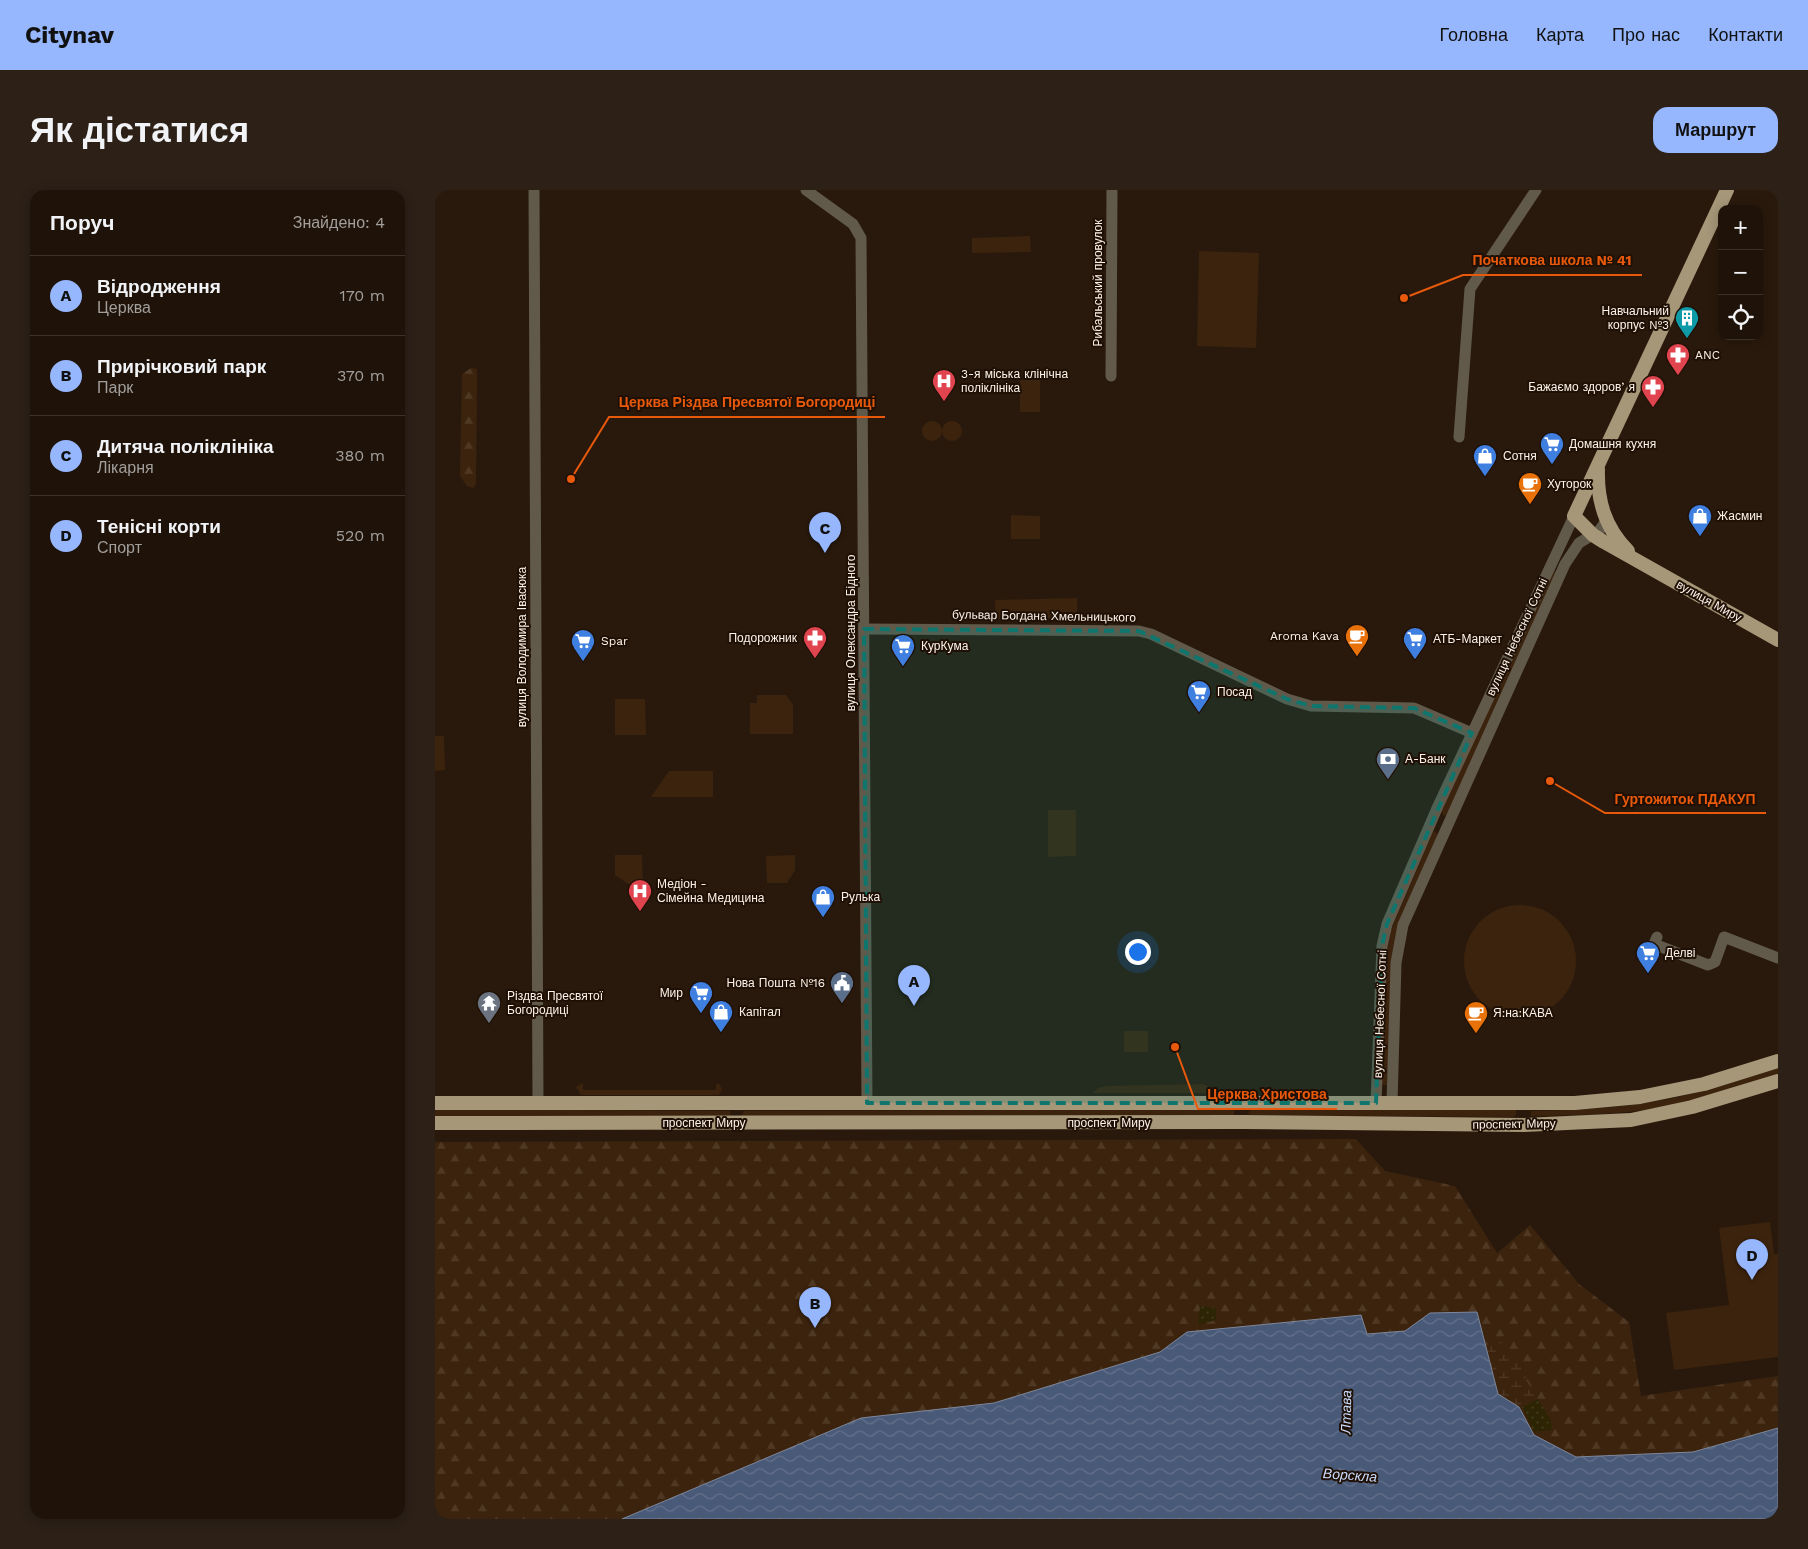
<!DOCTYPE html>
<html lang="uk">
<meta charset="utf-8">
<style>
body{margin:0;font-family:"Work Sans",sans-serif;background:#2c2017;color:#f1f3f6}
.controls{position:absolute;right:15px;top:15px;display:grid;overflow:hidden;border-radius:10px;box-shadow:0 2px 12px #0003}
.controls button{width:45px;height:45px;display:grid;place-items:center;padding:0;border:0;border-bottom:1px solid #3c322a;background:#1f1309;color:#f1f3f6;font:25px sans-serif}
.you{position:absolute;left:702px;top:761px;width:18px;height:18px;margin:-12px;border:4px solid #fff;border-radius:50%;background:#1a73e8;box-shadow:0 0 0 8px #1a73e833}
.badge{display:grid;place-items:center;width:32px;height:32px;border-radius:50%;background:#96b6fd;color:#111;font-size:16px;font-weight:700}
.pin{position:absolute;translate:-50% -41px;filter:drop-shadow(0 1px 2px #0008)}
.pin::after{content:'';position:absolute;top:26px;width:18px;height:15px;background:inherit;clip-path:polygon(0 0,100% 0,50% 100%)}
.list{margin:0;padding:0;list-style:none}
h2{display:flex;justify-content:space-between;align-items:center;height:65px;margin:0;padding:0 20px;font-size:21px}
h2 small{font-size:16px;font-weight:400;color:#a19e9c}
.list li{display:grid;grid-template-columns:32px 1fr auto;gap:15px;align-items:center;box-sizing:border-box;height:80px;padding:0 20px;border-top:1px solid #3c322a}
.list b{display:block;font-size:19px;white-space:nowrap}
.list p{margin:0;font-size:16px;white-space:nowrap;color:#a19e9c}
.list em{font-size:16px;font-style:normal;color:#a19e9c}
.icon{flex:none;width:28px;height:28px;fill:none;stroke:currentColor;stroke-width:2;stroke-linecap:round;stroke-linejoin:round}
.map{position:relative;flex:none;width:1343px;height:1329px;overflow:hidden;border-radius:15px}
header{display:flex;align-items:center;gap:30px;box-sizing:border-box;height:70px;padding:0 25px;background:#96b6fd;color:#111}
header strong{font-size:24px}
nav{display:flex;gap:28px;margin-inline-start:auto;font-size:18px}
.intro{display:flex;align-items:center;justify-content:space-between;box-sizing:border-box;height:120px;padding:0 30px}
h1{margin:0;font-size:35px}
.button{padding:12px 22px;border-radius:15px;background:#96b6fd;color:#111;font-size:18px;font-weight:700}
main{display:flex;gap:30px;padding:0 30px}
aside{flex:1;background:#1f1309;border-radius:15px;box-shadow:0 2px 12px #0003}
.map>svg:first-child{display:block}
</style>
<header>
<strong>Citynav</strong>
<nav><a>Головна</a><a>Карта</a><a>Про нас</a><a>Контакти</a></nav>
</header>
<div class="intro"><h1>Як дістатися</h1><a class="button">Маршрут</a></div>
<main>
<aside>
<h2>Поруч<small>Знайдено: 4</small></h2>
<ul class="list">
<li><span class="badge">A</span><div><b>Відродження</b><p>Церква</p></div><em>170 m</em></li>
<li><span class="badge">B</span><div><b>Прирічковий парк</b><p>Парк</p></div><em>370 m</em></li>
<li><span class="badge">C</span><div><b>Дитяча поліклініка</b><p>Лікарня</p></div><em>380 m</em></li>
<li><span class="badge">D</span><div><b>Тенісні корти</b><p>Спорт</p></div><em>520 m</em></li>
</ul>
</aside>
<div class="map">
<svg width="1343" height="1329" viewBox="0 0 1343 1329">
<defs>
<pattern id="forest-firs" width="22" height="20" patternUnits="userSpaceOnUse" patternTransform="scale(1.25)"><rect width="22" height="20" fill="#3c230d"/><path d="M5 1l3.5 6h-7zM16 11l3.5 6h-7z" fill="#4f3924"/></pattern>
<pattern id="wetland-marsh" width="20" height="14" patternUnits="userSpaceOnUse" patternTransform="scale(1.25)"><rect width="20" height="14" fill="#3c230d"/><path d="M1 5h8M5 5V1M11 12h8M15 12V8" fill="none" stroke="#4f3924"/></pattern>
<pattern id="sand-dots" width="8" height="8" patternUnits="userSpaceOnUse" patternTransform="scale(1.25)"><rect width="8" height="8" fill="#2c2403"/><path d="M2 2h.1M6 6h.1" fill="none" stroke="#413a1c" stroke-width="1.8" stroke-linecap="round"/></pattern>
<pattern id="water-waves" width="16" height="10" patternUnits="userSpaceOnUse" patternTransform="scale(1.25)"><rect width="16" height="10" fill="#495978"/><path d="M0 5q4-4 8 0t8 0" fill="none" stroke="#64718b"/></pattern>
</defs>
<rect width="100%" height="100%" fill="#29190c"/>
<g fill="#3c230d">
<path d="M595,46l1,16 -59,1v-15z"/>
<path d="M764,61l60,2 -3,95 -59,-2z"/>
<rect x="585" y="190" width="20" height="32"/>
<circle cx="517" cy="241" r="10"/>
<circle cx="497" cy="241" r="10"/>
<path d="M576,325l29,1v23h-29z"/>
<path d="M1119,380l3,2 -109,242 -4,2 -3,-5z"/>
<path d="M642,408v21h-81l-1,-19z"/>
<path d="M322,505h29l7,10v29h-43v-31h7z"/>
<path d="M180,509h30l1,36h-31z"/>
<path d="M0,546h9l1,34 -10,1z"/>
<path d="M234,581h44v26h-62z"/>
<path d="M613,620h28v46l-28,1z"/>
<path d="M1000,641l3,4 -43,101 -8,149h-3l-3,-2 5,-124 3,-24 44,-103z"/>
<path d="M180,665h27l1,29h-15l-13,-9z"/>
<path d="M360,665v15l-8,13h-20l-1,-27z"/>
<circle cx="1085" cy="771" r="56"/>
<rect x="689" y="841" width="24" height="21"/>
<path d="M1343,877v7c-36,12 -72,25 -110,32 -45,9 -91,9 -137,10v-5c46,-1 92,-3 137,-12 38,-7 74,-20 110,-32z"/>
<path d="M148,893v7h133v-6h3l3,5 -3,6h-138l-5,-8z"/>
<path d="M768,894l17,8 -2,1h-125l5,-5 9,-2z"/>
<path d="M0,919l295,2v5h-295z"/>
<path d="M799,919v6l-493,1 3,-5z"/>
<path d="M817,919l264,1v5l-3,2 -262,-2 -3,-2z"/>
<path d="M1335,1032l4,32h4v103l-104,13 -8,-57 63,-8 -10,-77z"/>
</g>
<g fill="url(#forest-firs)">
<path d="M36,178l6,1v5l-1,110 -3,4 -6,-2 -7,-10 2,-102z"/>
<path d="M921,949l29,32 70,15 42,67 33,-28 49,59 50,38 12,74 137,-20v52l-85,24 -117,5 -42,-22 -15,-28 -21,-13 -21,-82 -47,1 -25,18 -39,3 -5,-19 -174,17 -27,20 -166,51 -133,15 -239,101h-187v-377z"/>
</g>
<path fill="url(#wetland-marsh)" d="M1066,1152l7,4 18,28v6l12,19 -19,8 -21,-13 -12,-49z"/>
<g fill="url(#sand-dots)">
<path d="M765,1116l16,2v12l-18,5z"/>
<path d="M1103,1209l11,18 4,13 -19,2 -12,-25z"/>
</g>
<path fill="url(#water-waves)" stroke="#7f879a" d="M1042,1122l21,82 21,13 15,28 42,22 117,-5 85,-24v91h-1156l239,-101 133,-15 166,-51 27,-20 174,-17 6,19 38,-3 25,-18z"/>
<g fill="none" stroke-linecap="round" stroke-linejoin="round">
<g stroke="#615a4b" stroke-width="11">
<path d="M99,0l4,913"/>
<path d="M371,0l47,34 8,14 6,865"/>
<path d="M676,186l1,-186"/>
<path d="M1024,247l11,-148 66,-99"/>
<path d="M429,439l275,2 12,3 136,65 24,7 103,2 58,25"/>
<path d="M1222,747l-3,7 54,21 7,-3 9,-25 54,21"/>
<path d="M941,913l6,-157 5,-22 51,-118 136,-290"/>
<path d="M957,913l4,-140 7,-38 162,-361 14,-21 20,-12 7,-10"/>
</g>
<g stroke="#a59778" stroke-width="14">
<path d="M1292,0l-153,326 19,19 11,7 174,98"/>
<path d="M1163,279c-1,32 7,59 30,82"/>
<path d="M0,913h1140l65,-6 64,-13 74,-23"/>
<path d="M0,933l808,-1 281,3 107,-5 61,-13 86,-26"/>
</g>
</g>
<path fill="#0f766e" fill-opacity="0.2" stroke="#0f766e" stroke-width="4" stroke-dasharray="10 6" stroke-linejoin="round" d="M429,439l275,2 148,68 24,7 103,2 58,25 -85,191 -5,22 -6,157h-509z"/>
<defs>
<g id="building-pin" transform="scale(1.25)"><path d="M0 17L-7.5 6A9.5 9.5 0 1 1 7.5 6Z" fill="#0f9aa8" stroke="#1f1005"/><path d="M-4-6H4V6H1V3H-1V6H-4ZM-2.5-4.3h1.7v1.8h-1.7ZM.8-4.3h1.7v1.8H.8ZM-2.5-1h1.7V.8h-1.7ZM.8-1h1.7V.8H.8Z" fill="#fff"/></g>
<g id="pharmacy-pin" transform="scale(1.25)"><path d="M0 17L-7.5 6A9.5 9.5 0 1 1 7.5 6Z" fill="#e0444e" stroke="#1f1005"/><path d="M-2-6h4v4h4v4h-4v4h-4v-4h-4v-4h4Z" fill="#fff"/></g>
<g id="hospital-pin" transform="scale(1.25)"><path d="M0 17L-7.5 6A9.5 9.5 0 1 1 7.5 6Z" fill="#e0444e" stroke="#1f1005"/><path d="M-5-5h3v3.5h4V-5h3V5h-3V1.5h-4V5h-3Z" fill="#fff"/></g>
<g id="supermarket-pin" transform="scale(1.25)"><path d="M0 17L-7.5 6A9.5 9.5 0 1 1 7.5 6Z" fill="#3f7fe0" stroke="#1f1005"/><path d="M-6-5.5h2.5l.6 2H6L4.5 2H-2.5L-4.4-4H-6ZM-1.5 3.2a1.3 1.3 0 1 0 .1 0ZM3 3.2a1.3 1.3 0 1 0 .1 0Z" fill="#fff"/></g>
<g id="shop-pin" transform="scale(1.25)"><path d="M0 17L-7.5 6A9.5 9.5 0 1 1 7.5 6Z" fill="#3f7fe0" stroke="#1f1005"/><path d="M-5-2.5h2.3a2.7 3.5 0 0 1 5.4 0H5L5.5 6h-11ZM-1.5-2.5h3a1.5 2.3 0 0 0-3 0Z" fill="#fff"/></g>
<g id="cafe-pin" transform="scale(1.25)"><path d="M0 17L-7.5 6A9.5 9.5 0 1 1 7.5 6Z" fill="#e8710a" stroke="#1f1005"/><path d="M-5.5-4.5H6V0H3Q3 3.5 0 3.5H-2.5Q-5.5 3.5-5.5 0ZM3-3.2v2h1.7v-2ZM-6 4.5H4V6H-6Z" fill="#fff"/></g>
<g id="bank-pin" transform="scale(1.25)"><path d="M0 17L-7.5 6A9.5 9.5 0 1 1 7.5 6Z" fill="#5c6f8a" stroke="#1f1005"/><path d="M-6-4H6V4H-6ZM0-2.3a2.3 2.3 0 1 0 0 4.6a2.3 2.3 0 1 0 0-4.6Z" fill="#fff"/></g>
<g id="civic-pin" transform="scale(1.25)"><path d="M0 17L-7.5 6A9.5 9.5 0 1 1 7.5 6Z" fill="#5c6f8a" stroke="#1f1005"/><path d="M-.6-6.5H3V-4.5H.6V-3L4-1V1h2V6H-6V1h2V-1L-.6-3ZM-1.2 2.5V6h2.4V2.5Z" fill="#fff"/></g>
<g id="temple-pin" transform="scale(1.25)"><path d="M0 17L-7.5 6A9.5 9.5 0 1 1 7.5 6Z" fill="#6b7280" stroke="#1f1005"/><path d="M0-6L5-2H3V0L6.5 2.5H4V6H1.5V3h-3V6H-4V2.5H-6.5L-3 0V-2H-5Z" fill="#fff"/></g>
</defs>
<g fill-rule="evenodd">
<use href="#building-pin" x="1252" y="128"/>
<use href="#pharmacy-pin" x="1243" y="165"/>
<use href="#hospital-pin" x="509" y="191"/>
<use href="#pharmacy-pin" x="1218" y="197"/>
<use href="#supermarket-pin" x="1117" y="254"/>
<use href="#shop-pin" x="1050" y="266"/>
<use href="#cafe-pin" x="1095" y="294"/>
<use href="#shop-pin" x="1265" y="326"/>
<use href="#cafe-pin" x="922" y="446"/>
<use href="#pharmacy-pin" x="380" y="448"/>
<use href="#supermarket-pin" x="980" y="449"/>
<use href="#supermarket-pin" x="148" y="451"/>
<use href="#supermarket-pin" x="468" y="456"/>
<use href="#supermarket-pin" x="764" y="502"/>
<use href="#bank-pin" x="953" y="569"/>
<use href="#hospital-pin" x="205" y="701"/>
<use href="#shop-pin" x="388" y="707"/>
<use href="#supermarket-pin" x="1213" y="763"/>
<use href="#civic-pin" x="407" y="793"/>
<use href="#supermarket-pin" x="266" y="803"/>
<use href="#temple-pin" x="54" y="813"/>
<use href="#shop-pin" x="286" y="822"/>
<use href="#cafe-pin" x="1041" y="823"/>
</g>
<g text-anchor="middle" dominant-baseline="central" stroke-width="4" stroke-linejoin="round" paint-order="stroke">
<g font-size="12" fill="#fdf2e9" stroke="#1f1005">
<text transform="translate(663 93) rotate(-90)">Рибальський провулок</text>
<text transform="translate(1274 411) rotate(29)">вулиця Миру</text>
<text transform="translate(609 426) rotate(1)">бульвар Богдана Хмельницького</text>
<text transform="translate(416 443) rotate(-90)">вулиця Олександра Бідного</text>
<text transform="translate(1082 447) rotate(-65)">вулиця Небесної Сотні</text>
<text transform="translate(87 457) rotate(-90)">вулиця Володимира Івасюка</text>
<text transform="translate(945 824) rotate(-88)">вулиця Небесної Сотні</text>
<text x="269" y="933">проспект Миру</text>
<text x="674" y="933">проспект Миру</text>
<text transform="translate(1079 934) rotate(-1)">проспект Миру</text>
</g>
<g font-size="12" fill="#fdf2e9" stroke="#1f1005" text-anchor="start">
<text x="1234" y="121" text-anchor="end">Навчальний<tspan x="1234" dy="14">корпус №3</tspan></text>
<text x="1260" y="165">ANC</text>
<text x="526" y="184">3-я міська клінічна<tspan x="526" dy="14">поліклініка</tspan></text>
<text x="1200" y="197" text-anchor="end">Бажаємо здоровʼя</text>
<text x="1134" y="254">Домашня кухня</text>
<text x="1068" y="266">Сотня</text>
<text x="1112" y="294">Хуторок</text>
<text x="1282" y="326">Жасмин</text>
<text x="904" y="446" text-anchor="end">Aroma Kava</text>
<text x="362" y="448" text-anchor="end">Подорожник</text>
<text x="998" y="449">АТБ-Маркет</text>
<text x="166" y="451">Spar</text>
<text x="486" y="456">КурКума</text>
<text x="782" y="502">Посад</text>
<text x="970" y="569">А-Банк</text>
<text x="222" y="694">Медіон -<tspan x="222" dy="14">Сімейна Медицина</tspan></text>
<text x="406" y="707">Рулька</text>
<text x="1230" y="763">Делві</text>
<text x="390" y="793" text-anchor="end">Нова Пошта №16</text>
<text x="248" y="803" text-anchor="end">Мир</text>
<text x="72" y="806">Різдва Пресвятої<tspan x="72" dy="14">Богородиці</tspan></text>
<text x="304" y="822">Капітал</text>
<text x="1058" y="823">Я:на:КАВА</text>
</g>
<g font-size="14" font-style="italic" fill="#c9dcfd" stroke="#1f1005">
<text transform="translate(911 1222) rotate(-89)">Лтава</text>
<text transform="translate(915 1285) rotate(4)">Ворскла</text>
</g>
</g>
<path fill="none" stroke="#e8590c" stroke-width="2" d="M969 108L1028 85H1207M136 289L174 227H450M1115 591L1170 623H1331M740 857L763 919H902"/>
<g fill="#e8590c" stroke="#1f1005" stroke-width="2">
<circle cx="969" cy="108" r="5"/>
<circle cx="136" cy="289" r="5"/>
<circle cx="1115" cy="591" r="5"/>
<circle cx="740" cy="857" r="5"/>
</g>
<g font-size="14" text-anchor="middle" font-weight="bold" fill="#e8590c" stroke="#1f1005" stroke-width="4" stroke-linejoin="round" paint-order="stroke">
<text x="1117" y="75">Початкова школа № 41</text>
<text x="312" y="217">Церква Різдва Пресвятої Богородиці</text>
<text x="1250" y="614">Гуртожиток ПДАКУП</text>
<text x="832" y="909">Церква Христова</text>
</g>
</svg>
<div class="controls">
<button>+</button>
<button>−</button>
<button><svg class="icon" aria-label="locate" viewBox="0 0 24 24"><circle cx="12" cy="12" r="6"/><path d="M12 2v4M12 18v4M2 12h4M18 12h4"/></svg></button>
</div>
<div class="you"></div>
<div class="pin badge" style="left:479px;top:816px">A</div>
<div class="pin badge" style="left:380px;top:1138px">B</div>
<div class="pin badge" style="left:390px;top:363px">C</div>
<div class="pin badge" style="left:1317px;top:1090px">D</div>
</div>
</main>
